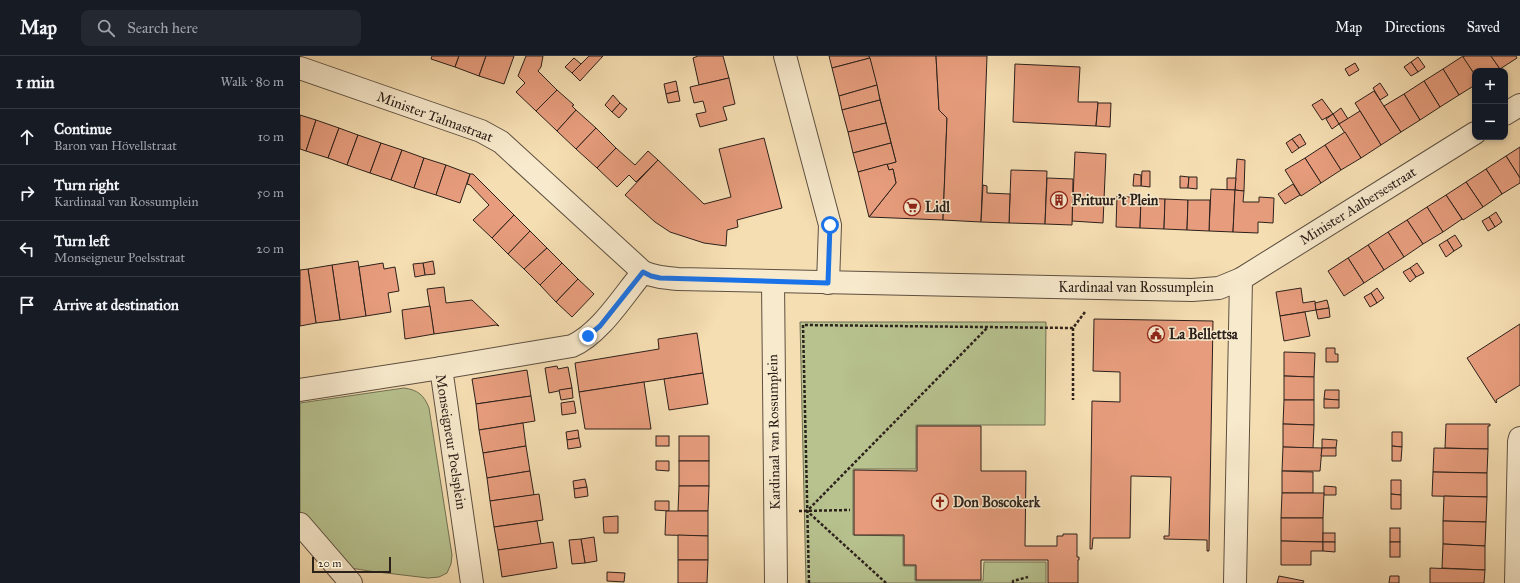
<!DOCTYPE html>
<meta charset="utf-8">
<style>
body{margin:0;font-family:"IM FELL Great Primer",serif;background:#242831;color:#f1f3f6}
.controls{position:absolute;right:12px;top:12px;display:grid;overflow:hidden;border-radius:8px;box-shadow:0 2px 6px #0003}
.controls button{width:36px;height:36px;display:grid;place-items:center;padding:0;border:0;border-bottom:1px solid #363941;background:#171b24;color:#f1f3f6;font:20px sans-serif}
.scale{position:absolute;left:12px;bottom:10px;width:79px;box-sizing:border-box;padding-left:4px;border:2px solid #2c201b;border-top:0;font-size:11px;line-height:14px;white-space:nowrap;color:#2c201b;-webkit-text-stroke:3px #f8eacd;paint-order:stroke}
.stop{position:absolute;width:12px;height:12px;margin:-9px;border:3px solid #1a73e8;border-radius:50%;background:#fff}
.stop.end{background:#1a73e8;border-color:#fff;box-shadow:0 1px 4px #0008}
.list{margin:0;padding:0;list-style:none}
h2{display:flex;justify-content:space-between;align-items:center;height:52px;margin:0;padding:0 16px;font-size:17px}
h2 small{font-size:13px;font-weight:400;color:#9ea1a6}
.list li{display:grid;grid-template-columns:26px 1fr auto;gap:12px;align-items:center;box-sizing:border-box;height:56px;padding:0 16px;border-top:1px solid #363941}
.list b{display:block;font-size:15px;white-space:nowrap}
.list p{margin:0;font-size:13px;white-space:nowrap;color:#9ea1a6}
.list em{font-size:13px;font-style:normal;color:#9ea1a6}
.icon{flex:none;width:22px;height:22px;fill:none;stroke:currentColor;stroke-width:2;stroke-linecap:round;stroke-linejoin:round}
.map{position:relative;flex:none;width:1220px;height:527px;overflow:hidden}
header{display:flex;align-items:center;gap:24px;box-sizing:border-box;height:56px;padding:0 20px;background:#171b24;border-bottom:1px solid #363941}
header strong{font-size:19px}
nav{display:flex;gap:22px;margin-inline-start:auto;font-size:14px}
.search{width:280px;height:36px;background:#242831;display:flex;align-items:center;gap:10px;box-sizing:border-box;padding:0 14px;border-radius:8px;color:#9ea1a6;font-size:15px}
main{display:flex}
aside{flex:1;background:#171b24}
.map>svg:first-child{display:block}
</style>
<header>
<strong>Map</strong>
<div class="search"><svg class="icon" aria-label="search" viewBox="0 0 24 24"><circle cx="10" cy="10" r="6"/><path d="M15 15l6 6"/></svg>Search here</div>
<nav><a>Map</a><a>Directions</a><a>Saved</a></nav>
</header>
<main>
<aside>
<h2>1 min<small>Walk · 80 m</small></h2>
<ul class="list">
<li><svg class="icon" aria-label="ahead" viewBox="0 0 24 24"><path d="M12 20V5M6 11l6-6 6 6"/></svg><div><b>Continue</b><p>Baron van Hövellstraat</p></div><em>10 m</em></li>
<li><svg class="icon" aria-label="right" viewBox="0 0 24 24"><path d="M7 20v-9h11M14 6l5 5-5 5"/></svg><div><b>Turn right</b><p>Kardinaal van Rossumplein</p></div><em>50 m</em></li>
<li><svg class="icon" aria-label="left" viewBox="0 0 24 24"><path d="M17 20v-9H6M10 6l-5 5 5 5"/></svg><div><b>Turn left</b><p>Monseigneur Poelsstraat</p></div><em>20 m</em></li>
<li><svg class="icon" aria-label="arrive" viewBox="0 0 24 24"><path d="M6 21V4h12l-3 4 3 4H6"/></svg><div><b>Arrive at destination</b></div></li>
</ul>
</aside>
<div class="map">
<svg width="1220" height="527" viewBox="0 0 1220 527">
<rect width="100%" height="100%" fill="#f5deb2"/>
<filter id="stains"><feTurbulence type="fractalNoise" baseFrequency=".005" numOctaves="4"/><feColorMatrix values="0 0 0 0 .2 0 0 0 0 .09 0 0 0 0 .02 0 0 0 .5 -.17"/></filter>
<radialGradient id="worn" r=".72"><stop offset=".6" stop-color="#630" stop-opacity="0"/><stop offset="1" stop-color="#630" stop-opacity=".3"/></radialGradient>
<g fill="#b7c28f" stroke="#727155">
<path d="M500,266h246l-1,103h-129v44h-63v66l50,1v30h12v15h68l1,-19h62v21h-240z"/>
<path d="M104,332c14,2 20,7 25,20l23,147 -1,9 -4,9 -8,4 -11,1 -59,-7 -24,-4 -45,-53v-111z"/>
</g>
<g fill="#e79d7d" stroke="#2c201b">
<path d="M132,0h27l-4,11 -24,-8z"/>
<path d="M159,0h27l-7,20 -24,-9z"/>
<path d="M186,0h28l-10,28 -25,-8z"/>
<path d="M226,0h17l-2,11 -3,4 19,19 -21,21 -20,-19 9,-9 -7,-7z"/>
<path d="M289,0h14l-23,25 -8,-8z"/>
<path d="M398,0h25l6,22 -30,7 -6,-27z"/>
<path d="M529,0h40l1,2 -38,10z"/>
<path d="M569,0h67l3,54 8,8 -4,102 -74,-3 27,-34 -3,-14 -4,1 -2,-6 9,-2z"/>
<path d="M636,0h51l-6,166 -38,-2 4,-102 -8,-8z"/>
<path d="M1163,0l12,19v10l-16,10 -16,-26z"/>
<path d="M1165,0h26l9,13 -3,2h-22v4l-12,-18z"/>
<path d="M1191,0h25l1,2 -17,11z"/>
<path d="M1118,1l7,10 -7,5 -7,-10z"/>
<path d="M274,2l7,6 -9,9 -7,-6z"/>
<path d="M570,2l7,27 -38,11 -7,-28z"/>
<path d="M1111,6l7,10 -7,4 -7,-9z"/>
<path d="M1055,7l4,7 -10,6 -4,-7z"/>
<path d="M715,8l65,3 -2,35h20l-2,24 -83,-4z"/>
<path d="M1143,13l16,26 -19,12 -16,-26z"/>
<path d="M429,22l6,26 -12,3 4,13 -27,7 -4,-13 10,-2 -3,-11 -9,2 -4,-16z"/>
<path d="M376,25l2,10 -12,3 -2,-10z"/>
<path d="M1124,25l16,26 -20,13 -16,-26z"/>
<path d="M1080,27l8,12 -8,5 -7,-12z"/>
<path d="M577,29l3,15 -38,10 -3,-14z"/>
<path d="M257,34l17,15 -2,1 4,4 -19,21 -21,-20z"/>
<path d="M378,35l2,10 -12,2 -2,-9z"/>
<path d="M1074,35l27,41 -20,13 -26,-42z"/>
<path d="M1104,38l16,26 -19,12 -17,-26z"/>
<path d="M313,39l7,8 -8,9 -7,-7z"/>
<path d="M1022,43l11,15 -11,6 -10,-15z"/>
<path d="M580,44l6,23 -38,9 -6,-22z"/>
<path d="M320,47l7,6 -8,9 -7,-6z"/>
<path d="M798,47h13l-1,24 -14,-1z"/>
<path d="M1041,52l7,11 -9,5 -6,-10z"/>
<path d="M276,54l20,18 -20,21 -19,-18z"/>
<path d="M1060,55l21,34 -20,13 -22,-34z"/>
<path d="M1033,58l6,10 -7,5 -6,-10z"/>
<path d="M0,59l16,5 -10,31 -6,-2z"/>
<path d="M16,64l23,8 -11,30 -22,-7z"/>
<path d="M586,67l5,20 -38,10 -5,-21z"/>
<path d="M39,72l19,7 -11,30 -19,-7z"/>
<path d="M296,72l20,20 -19,20 -21,-19z"/>
<path d="M1045,76l16,26 -20,12 -16,-25z"/>
<path d="M1000,78l6,10 -7,4 -7,-9z"/>
<path d="M58,79l23,8 -11,30 -23,-8z"/>
<path d="M464,82l18,70 -45,12 1,7 -11,3 -1,16 -22,-3 -34,-11 -15,-10 -30,-27 33,-35 46,44 27,-7 -12,-48z"/>
<path d="M992,83l7,9 -7,5 -6,-10z"/>
<path d="M81,87l21,7 -11,30 -21,-7z"/>
<path d="M591,87l5,19 -38,10 -5,-19z"/>
<path d="M1025,89l16,25 -20,13 -16,-25z"/>
<path d="M1220,91v31l-14,-22z"/>
<path d="M316,92l19,17 13,-14 10,9 -22,22 -7,-7 -12,12 -20,-19z"/>
<path d="M102,94l22,8 -10,30 -23,-8z"/>
<path d="M775,96l31,2 -3,69 -31,-2z"/>
<path d="M1206,100l14,22v5l-18,11 -16,-25z"/>
<path d="M124,102l22,7 -10,30 -22,-7z"/>
<path d="M1005,102l16,25 -20,13 -16,-26z"/>
<path d="M937,103l8,1 -1,31 -9,-1z"/>
<path d="M587,108l2,6 4,-1 3,14 -27,34 -11,-45z"/>
<path d="M146,109l24,9 -10,29 -24,-8z"/>
<path d="M1186,113l16,25 -19,13 -17,-25z"/>
<path d="M711,114l36,1 -2,53 -36,-1z"/>
<path d="M842,115h8v16l-9,-1z"/>
<path d="M170,118h3l41,41 -22,23 -19,-18 16,-15 -19,-20 -3,-1z"/>
<path d="M834,118l7,1v11h-8z"/>
<path d="M880,120l9,1 -1,11h-8z"/>
<path d="M889,121h8v12l-9,-1z"/>
<path d="M747,122l26,1 -1,46 -27,-1z"/>
<path d="M927,122h9l-1,12h-8z"/>
<path d="M1166,126l17,25 -20,13 -17,-25z"/>
<path d="M993,128l7,11 -15,9 -7,-10z"/>
<path d="M683,129l4,1v7l23,1 -1,29 -28,-1z"/>
<path d="M911,133l24,1 -2,42 -24,-1z"/>
<path d="M935,134l9,1 -1,11h16v-5l15,1 -1,25 -15,-1v11l-25,-1z"/>
<path d="M1146,139l16,24 -19,13 -16,-25z"/>
<path d="M817,140l24,2 -1,30 -24,-1z"/>
<path d="M841,142l24,1 -1,30 -24,-1z"/>
<path d="M865,143l23,1 -1,30 -23,-1z"/>
<path d="M888,144h22l-1,31 -22,-1z"/>
<path d="M1127,151l16,25 -20,12 -16,-24z"/>
<path d="M1196,156l6,10 -7,5 -6,-10z"/>
<path d="M214,159l16,16 -22,23 -16,-16z"/>
<path d="M1189,161l6,10 -7,4 -6,-10z"/>
<path d="M1107,164l16,24 -19,13 -16,-25z"/>
<path d="M230,175l17,17 -23,21 -16,-15z"/>
<path d="M1088,176l16,25 -20,13 -16,-25z"/>
<path d="M1155,179l7,11 -8,5 -7,-11z"/>
<path d="M1147,184l7,11 -8,6 -7,-12z"/>
<path d="M1068,189l16,25 -20,13 -16,-25z"/>
<path d="M247,192l15,15 -22,22 -16,-16z"/>
<path d="M1048,202l16,25 -20,13 -16,-25z"/>
<path d="M58,205l8,55 -26,4 -8,-55z"/>
<path d="M133,205l2,13 -10,1 -2,-12z"/>
<path d="M83,207l1,6 11,-2 4,24 -11,2 3,19 -25,4 -7,-49z"/>
<path d="M123,207l2,12 -10,2 -2,-13z"/>
<path d="M262,207l16,16 -22,23 -16,-17z"/>
<path d="M1117,207l7,10 -8,4 -6,-9z"/>
<path d="M32,209l8,55 -24,3 -8,-54z"/>
<path d="M1110,212l6,9 -6,5 -7,-10z"/>
<path d="M8,213l8,54 -16,3v-56z"/>
<path d="M278,223l16,15 -22,23 -16,-15z"/>
<path d="M144,231l2,16 26,-3 27,26 -3,-1 -62,9 -7,-45z"/>
<path d="M1001,232l2,15 12,-2 1,9 -36,6 -4,-24z"/>
<path d="M1077,232l7,10 -7,5 -6,-10z"/>
<path d="M1071,237l6,10 -7,4 -6,-10z"/>
<path d="M1027,244l2,8 -13,2 -1,-7z"/>
<path d="M130,250l4,28 -29,5 -3,-29z"/>
<path d="M1029,252l1,9 -12,2 -2,-9z"/>
<path d="M1005,256l5,24 -26,5 -4,-25z"/>
<path d="M794,263l119,2 -4,230h-2v-11l-43,-1v-3h5l2,-59 -40,-1 -1,62h-37l-1,11h-2l2,-148 28,1v-30l-27,-1z"/>
<path d="M1220,268v61l-24,15 1,2 -1,1 -29,-45z"/>
<path d="M397,277l6,40 -124,19 -4,-29 84,-14 -1,-10z"/>
<path d="M1026,292h9v6h3v8h-12z"/>
<path d="M984,296l31,1 -1,24 -30,-1z"/>
<path d="M257,310l1,3 10,-2 4,21 -23,5 -4,-25z"/>
<path d="M227,314l4,26 -55,8 -4,-25z"/>
<path d="M403,317l5,31 -39,6 -5,-31z"/>
<path d="M984,320l30,1v23h-30z"/>
<path d="M344,326l7,47h-66l-6,-37z"/>
<path d="M272,332l1,10 -12,2 -2,-10z"/>
<path d="M1025,334h14v10l-15,-1z"/>
<path d="M231,340l4,25 -56,9 -3,-26z"/>
<path d="M1024,343l15,1v8h-15z"/>
<path d="M984,344h30v25l-31,-1z"/>
<path d="M274,345l2,12 -14,2 -1,-12z"/>
<path d="M223,367l3,23 -43,7 -4,-23z"/>
<path d="M983,368l31,1 -1,23 -30,-1z"/>
<path d="M1146,368h44v2h-2v23l-43,-1z"/>
<path d="M617,370h64v45h45l-1,75h32v-10h6v-2h14v23h2v3h-1v23h-30v-23h-67v20h-65v-15h-12v-30h-50v-65l63,1z"/>
<path d="M278,374l1,8 -12,2 -1,-8z"/>
<path d="M1092,376h10v15l-10,-1z"/>
<rect x="356" y="380" width="13" height="10"/>
<rect x="379" y="380" width="30" height="25"/>
<path d="M279,382l2,9 -13,2 -1,-9z"/>
<path d="M1022,383l15,1 -1,8h-14z"/>
<path d="M226,390l4,25 -43,7 -4,-25z"/>
<path d="M1092,390l10,1 -1,14h-9z"/>
<path d="M983,391l39,1 -2,23h-38z"/>
<path d="M1022,392h14v8h-15z"/>
<path d="M1134,392l54,1 -1,24 -54,-1z"/>
<path d="M356,405h13v10l-13,-1z"/>
<rect x="379" y="405" width="30" height="25"/>
<path d="M230,415l4,24 -44,6 -3,-23z"/>
<path d="M982,415l31,1v21h-31z"/>
<path d="M1133,416l54,1v24l-55,-1z"/>
<path d="M285,423l2,8 -13,2 -1,-8z"/>
<path d="M1091,424h10v15l-10,-1z"/>
<path d="M379,430h30l-1,25h-30z"/>
<path d="M1024,430l12,1v8h-12z"/>
<path d="M287,431l1,9 -13,2 -1,-9z"/>
<path d="M982,437h42l-1,25h-42z"/>
<path d="M239,438l4,26 -49,7 -4,-26z"/>
<path d="M1091,438l10,1v14h-10z"/>
<path d="M1144,440l43,1 -1,25 -43,-1z"/>
<path d="M355,445h14v10l-14,-1z"/>
<path d="M366,455h42v25l-43,-1z"/>
<path d="M318,460v17h-14l-1,-16z"/>
<path d="M981,462h42v24l-42,-1z"/>
<path d="M237,465l4,23 -43,6 -4,-23z"/>
<path d="M1143,465l43,1 -1,24 -42,-2z"/>
<rect x="1090" y="472" width="10" height="14"/>
<rect x="1023" y="477" width="12" height="9"/>
<path d="M378,479l30,1v24h-30z"/>
<path d="M294,481l3,24 -12,2 -4,-24z"/>
<path d="M281,483l4,24 -13,1 -3,-24z"/>
<path d="M981,485l42,1v9h-12v14h-30z"/>
<path d="M253,486l4,26 -55,9 -4,-27z"/>
<path d="M1023,486h12v10l-12,-1z"/>
<rect x="1090" y="486" width="10" height="15"/>
<path d="M1143,488l42,2v24l-43,-2z"/>
<path d="M378,504h30l-1,23h-29z"/>
<path d="M1130,512l55,2 -1,13h-54z"/>
<path d="M307,516l18,1 -1,9 -17,-1z"/>
<path d="M979,520l25,5 -1,2h-26z"/>
<path d="M1090,520h9v7h-10z"/>
</g>
<g fill="none" stroke-linecap="round" stroke-linejoin="round">
<g stroke="#5e5041" stroke-width="24">
<g id="street">
<path d="M485,0l45,169 -2,58"/>
<path d="M0,12l181,63 20,11 142,130c11,5 22,6 35,7l514,11 27,-2 22,-9 234,-146"/>
<path d="M1205,58l15,-9"/>
<path d="M473,226l3,301"/>
<path d="M141,312l131,-22c28,-12 51,-50 71,-74"/>
<path d="M0,334l141,-22 31,215"/>
<path d="M0,468l51,59"/>
<path d="M935,527l6,-304"/>
<path d="M1216,527l3,-141 1,-4"/>
</g>
</g>
<g stroke="#2c201b" stroke-width="2.5" stroke-dasharray="3 2" stroke-linecap="butt">
<path d="M773,272v72"/>
<path d="M499,455l51,-1"/>
<path d="M509,527l-6,-258 270,3 12,-16"/>
<path d="M586,527l-79,-72 180,-183"/>
<path d="M713,527v-2l15,-4"/>
</g>
<use href="#street" stroke="#f8eacd" stroke-width="22"/>
</g>
<g fill="none" stroke-linecap="round" stroke-linejoin="round">
<path stroke="#1a73e8" stroke-width="5" d="M288,280l12,-10 43,-54 8,4 9,2 168,5 2,-58"/>
</g>
<defs>
<g id="building-ring" transform="scale(0.9)"><circle r="9.5" fill="#f8eacd" stroke="#8f2418" stroke-width="1.5"/><path d="M-4-6H4V6H1V3H-1V6H-4ZM-2.5-4.3h1.7v1.8h-1.7ZM.8-4.3h1.7v1.8H.8ZM-2.5-1h1.7V.8h-1.7ZM.8-1h1.7V.8H.8Z" fill="#8f2418"/></g>
<g id="supermarket-ring" transform="scale(0.9)"><circle r="9.5" fill="#f8eacd" stroke="#8f2418" stroke-width="1.5"/><path d="M-6-5.5h2.5l.6 2H6L4.5 2H-2.5L-4.4-4H-6ZM-1.5 3.2a1.3 1.3 0 1 0 .1 0ZM3 3.2a1.3 1.3 0 1 0 .1 0Z" fill="#8f2418"/></g>
<g id="civic-ring" transform="scale(0.9)"><circle r="9.5" fill="#f8eacd" stroke="#8f2418" stroke-width="1.5"/><path d="M-.6-6.5H3V-4.5H.6V-3L4-1V1h2V6H-6V1h2V-1L-.6-3ZM-1.2 2.5V6h2.4V2.5Z" fill="#8f2418"/></g>
<g id="church-ring" transform="scale(0.9)"><circle r="9.5" fill="#f8eacd" stroke="#8f2418" stroke-width="1.5"/><path d="M-1.2-6h2.4v3.5h3.3v2.4h-3.3V6h-2.4V-.1h-3.3v-2.4h3.3Z" fill="#8f2418"/></g>
</defs>
<g fill-rule="evenodd">
<use href="#building-ring" x="759" y="144"/>
<use href="#supermarket-ring" x="612" y="151"/>
<use href="#civic-ring" x="856" y="278"/>
<use href="#church-ring" x="640" y="446"/>
</g>
<g text-anchor="middle" dominant-baseline="central" stroke-width="3" stroke-linejoin="round" paint-order="stroke">
<g font-size="14" fill="#2c201b" stroke="#f8eacd">
<text transform="translate(135 61) rotate(20)">Minister Talmastraat</text>
<text transform="translate(1058 150) rotate(-32)">Minister Aalbersestraat</text>
<text x="836" y="231">Kardinaal van Rossumplein</text>
<text transform="translate(474 376) rotate(-91)">Kardinaal van Rossumplein</text>
<text transform="translate(151 386) rotate(81)">Monseigneur Poelsplein</text>
</g>
<g font-size="14" font-weight="bold" fill="#2c201b" stroke="#f8eacd" text-anchor="start">
<text x="772" y="144">Frituur 't Plein</text>
<text x="625" y="151">Lidl</text>
<text x="869" y="278">La Bellettsa</text>
<text x="653" y="446">Don Boscokerk</text>
</g>
</g>
<rect width="100%" height="100%" filter="url(#stains)"/>
<rect width="100%" height="100%" fill="url(#worn)"/>
</svg>
<div class="controls">
<button>+</button>
<button>−</button>
</div>
<div class="scale">20 m</div>
<div class="stop" style="left:530px;top:169px"></div>
<div class="stop end" style="left:288px;top:280px"></div>
</div>
</main>
